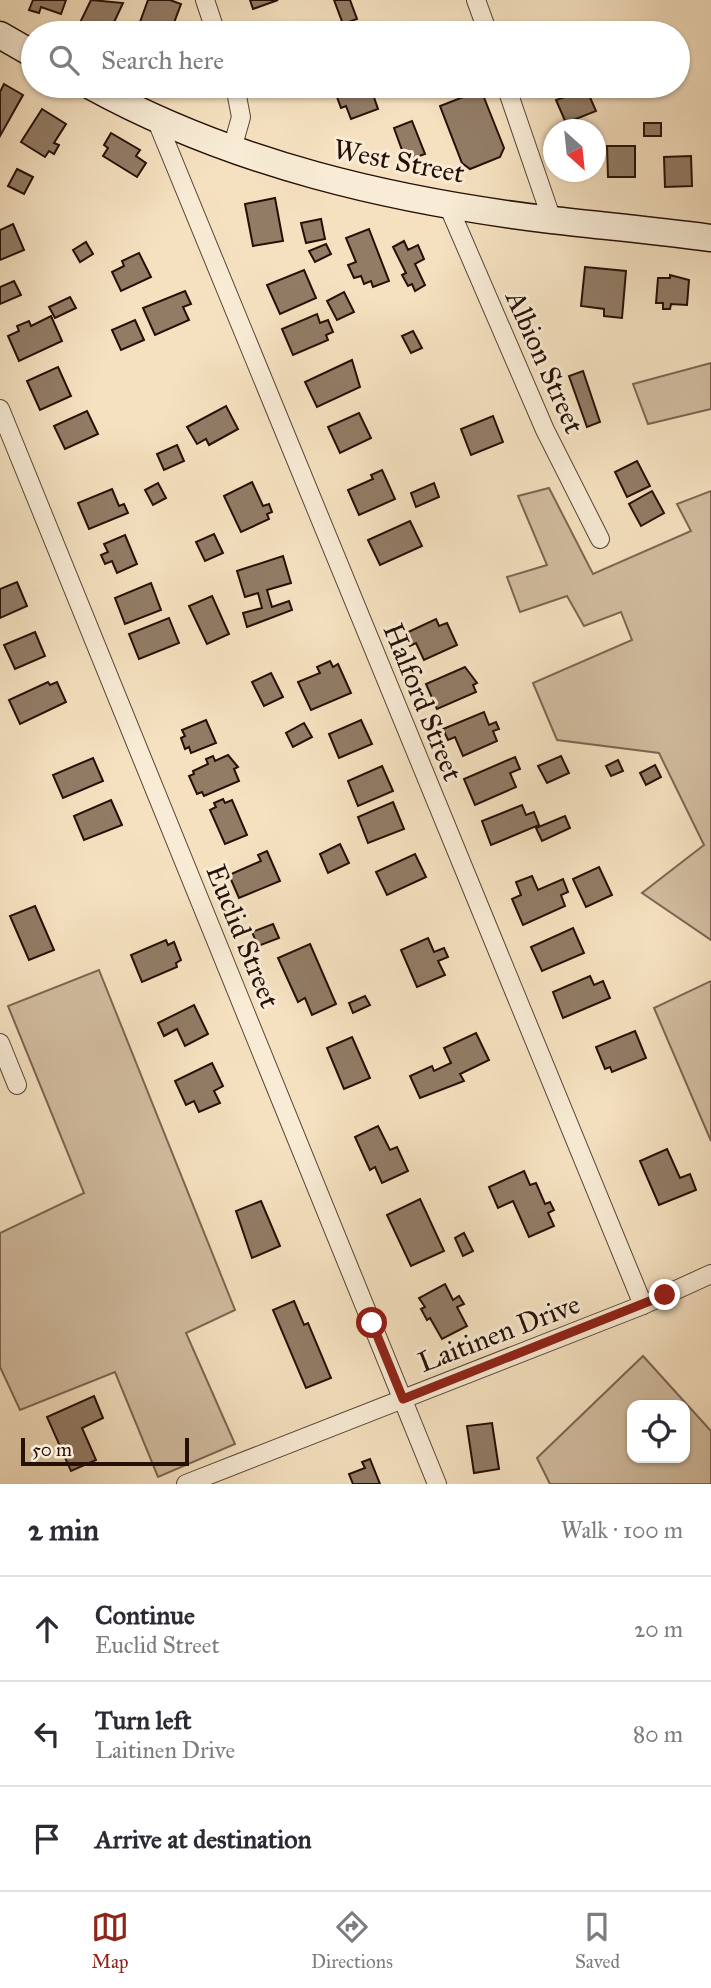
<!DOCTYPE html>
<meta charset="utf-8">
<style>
body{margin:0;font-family:"IM FELL Great Primer",serif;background:#f7f7f7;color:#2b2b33}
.controls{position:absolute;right:21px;bottom:21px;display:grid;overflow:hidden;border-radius:14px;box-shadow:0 2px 5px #0004}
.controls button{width:63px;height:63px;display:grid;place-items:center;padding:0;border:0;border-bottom:2px solid #e1e1e2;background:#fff;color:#2b2b33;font:35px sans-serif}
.compass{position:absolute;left:543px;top:119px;width:63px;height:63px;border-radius:50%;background:#fff;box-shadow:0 2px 5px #0004;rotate:153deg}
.scale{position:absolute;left:21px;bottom:18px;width:168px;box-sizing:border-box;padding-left:7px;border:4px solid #260f05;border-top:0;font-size:19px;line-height:24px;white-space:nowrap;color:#260f05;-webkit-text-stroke:5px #f8ecd6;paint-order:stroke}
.stop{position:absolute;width:21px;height:21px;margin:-16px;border:5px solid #8f2418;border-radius:50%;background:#fff}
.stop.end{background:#8f2418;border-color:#fff;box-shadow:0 2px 7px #0008}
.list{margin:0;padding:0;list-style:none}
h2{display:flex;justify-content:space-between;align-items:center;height:91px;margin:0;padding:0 28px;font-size:30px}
h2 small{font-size:23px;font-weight:400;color:#7c7c81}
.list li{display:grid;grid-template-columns:46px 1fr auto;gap:21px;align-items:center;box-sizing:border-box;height:105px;padding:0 28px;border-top:2px solid #e1e1e2}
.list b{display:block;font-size:26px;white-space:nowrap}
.list p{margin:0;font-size:23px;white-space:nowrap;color:#7c7c81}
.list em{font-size:23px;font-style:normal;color:#7c7c81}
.icon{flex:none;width:38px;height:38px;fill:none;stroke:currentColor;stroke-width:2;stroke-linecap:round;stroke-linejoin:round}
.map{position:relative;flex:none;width:711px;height:1484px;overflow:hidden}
.search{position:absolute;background:#fff;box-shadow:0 2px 5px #0004;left:21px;right:21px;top:21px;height:77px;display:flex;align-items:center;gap:18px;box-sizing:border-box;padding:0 24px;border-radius:38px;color:#7c7c81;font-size:26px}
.sheet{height:406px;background:#fff}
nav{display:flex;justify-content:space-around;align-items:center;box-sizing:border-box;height:98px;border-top:2px solid #e1e1e2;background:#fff;font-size:19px;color:#7c7c81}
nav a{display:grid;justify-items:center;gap:4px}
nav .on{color:#8f2418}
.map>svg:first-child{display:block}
</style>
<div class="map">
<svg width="711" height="1484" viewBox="0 0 711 1484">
<rect width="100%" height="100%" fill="#f5e1c0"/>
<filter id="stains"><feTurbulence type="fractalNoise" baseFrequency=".00286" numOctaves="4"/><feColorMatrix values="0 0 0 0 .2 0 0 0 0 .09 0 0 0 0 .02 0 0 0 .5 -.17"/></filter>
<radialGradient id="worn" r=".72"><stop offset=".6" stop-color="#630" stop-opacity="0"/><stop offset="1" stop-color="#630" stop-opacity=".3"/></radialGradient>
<g fill="#d2bda0" stroke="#7c6652" stroke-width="2" fill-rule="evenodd">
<path d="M711,363v46l-63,15 -15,-40z"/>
<path d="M549,488l44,86 98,-43 -14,-27 34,-13v449l-69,-47 62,-48 -45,-92 -102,-13 -24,-57 99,-43 -11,-28 -37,14 -17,-30 -47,16 -13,-35 40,-12 -29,-69z"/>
<path d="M99,970l136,340 -49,23 49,111 -77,33 -43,-105 -95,38 -20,-43v-134l84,-40 -76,-187z"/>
<path d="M711,981v160l-57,-133z"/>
<path d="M643,1356l68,75v53h-161l-13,-26zM632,1405h53v53h-53z"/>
</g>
<g fill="#927c66" stroke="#260f05" stroke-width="2">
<path d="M33,0h33l-5,14 -20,-7 -2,6 -10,-3z"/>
<path d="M91,0l32,3 -14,30h-34z"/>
<path d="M148,0h22l11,4 -10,27 5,2h-40z"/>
<path d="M250,0h28l-25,9z"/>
<path d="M334,0h16l7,19 -14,5z"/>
<path d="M4,84l19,11 -23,41v-44z"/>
<path d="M340,86h30l8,23 -27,10 -5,-13 -5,2 -4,-11 6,-2z"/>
<path d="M427,86h37l-17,6 -2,-6 -16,6z"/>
<path d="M560,86h25l11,25 -30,12 -10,-23 9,-3z"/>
<path d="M481,90l23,58 -4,9 -30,12 -8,-6 -22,-57z"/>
<path d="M42,109l24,15 -12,19 5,2 -5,9 -5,-3 -4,6 -24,-15z"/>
<path d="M412,121l13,33 -19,7 -12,-33z"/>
<rect x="644" y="123" width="17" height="13"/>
<path d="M111,133l29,17 -4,6 10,7 -9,14 -34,-21 5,-8 -4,-3z"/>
<path d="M607,146h28v31h-27z"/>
<path d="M691,156l1,30 -27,1 -1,-30z"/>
<path d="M17,169l16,8 -9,17 -16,-8z"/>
<path d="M275,198l8,43 -30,5 -8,-42z"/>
<path d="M321,219l4,20 -19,4 -5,-20z"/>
<path d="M13,224l11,26 -24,10v-30z"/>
<path d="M369,229l20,52 -16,6 -2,-6 -7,3 -3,-8 -7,2 -6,-13 8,-3 -10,-24z"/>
<path d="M404,241l4,9 10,-5 6,14 -9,5 10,21 -10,6 -3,-7 -4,2 -6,-11 4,-2 -13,-26z"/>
<path d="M86,242l7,12 -13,8 -7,-12z"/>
<path d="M326,244l5,10 -16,8 -6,-11z"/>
<path d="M139,253l12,24 -30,14 -9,-19 12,-6 -2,-5z"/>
<path d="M585,267l41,4 -4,47 -18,-2v-7l-23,-3z"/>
<path d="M304,270l12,28 -36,16 -13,-29z"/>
<path d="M670,275l19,5 -2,25 -16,-1 -1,5h-7v-6h-7l2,-25h12z"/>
<path d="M14,281l7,14 -21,9v-17z"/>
<path d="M185,291l6,13 -8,3 6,13 -34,15 -12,-27z"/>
<path d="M344,292l10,20 -17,8 -10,-19z"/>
<path d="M70,297l6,11 -21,10 -6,-11z"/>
<path d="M317,314l3,9 8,-3 5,12 -7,3 2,5 -35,15 -11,-26z"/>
<path d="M51,316l11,25 -43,20 -11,-25 11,-5 -2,-5 12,-5 2,5z"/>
<path d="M135,320l9,20 -23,10 -9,-20z"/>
<path d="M413,331l9,17 -11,5 -9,-17z"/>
<path d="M352,360l8,27 -43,20 -12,-25z"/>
<path d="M58,367l13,29 -31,14 -13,-29z"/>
<path d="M583,371l17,51 -13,5 -18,-51z"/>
<path d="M226,406l12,23 -29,16 -3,-6 -9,5 -10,-17z"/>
<path d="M87,411l11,23 -33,15 -11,-23z"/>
<path d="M359,413l12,25 -31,15 -12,-26z"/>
<path d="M493,416l10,26 -32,13 -10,-26z"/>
<path d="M177,445l7,16 -20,9 -7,-16z"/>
<path d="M637,461l13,25 -23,11 -12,-25z"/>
<path d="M382,470l13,29 -36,16 -11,-25 25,-11 -2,-4z"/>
<path d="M252,482l11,24 6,-2 3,8 -5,2 2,5 -28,13 -17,-36z"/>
<path d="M158,483l8,15 -13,7 -8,-15z"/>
<path d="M434,483l5,14 -23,10 -5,-14z"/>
<path d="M112,489l7,17 5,-2 4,9 -39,16 -11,-26z"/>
<path d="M652,491l12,22 -23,13 -12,-22z"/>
<path d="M410,521l12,25 -42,19 -12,-25z"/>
<path d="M214,534l9,19 -18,8 -9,-19z"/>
<path d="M125,535l12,29 -20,9 -5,-12 -7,3 -4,-9 7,-3 -4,-8z"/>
<path d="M283,556l8,27 -24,7 5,17 17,-6 3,9 -45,17 -4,-14 19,-5 -4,-15 -13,4 -8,-26z"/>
<path d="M17,582l10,24 -27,12v-29z"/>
<path d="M151,583l10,27 -36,14 -10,-26z"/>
<path d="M212,596l17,38 -22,10 -18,-38z"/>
<path d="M169,618l10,25 -40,16 -10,-25z"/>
<path d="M436,619l3,7 8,-3 10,22 -33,15 -8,-17 -6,3 -6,-12z"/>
<path d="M35,632l10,24 -30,13 -11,-24z"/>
<path d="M330,661l3,6 5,-3 13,29 -40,17 -13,-28 22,-9 -3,-6z"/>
<path d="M465,667l12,16 -4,2 3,7 -39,17 -11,-25z"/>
<path d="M271,673l12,24 -19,9 -12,-24z"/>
<path d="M48,682l2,3 7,-3 9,20 -46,22 -11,-24z"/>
<path d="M484,712l5,13 7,-3 3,7 -6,2 4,10 -34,15 -8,-19 -7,3 -5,-11z"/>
<path d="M206,720l10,23 -25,10 -2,-6 -4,2 -4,-11 4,-2 -3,-6z"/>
<path d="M361,720l11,24 -33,14 -10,-24z"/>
<path d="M304,723l8,14 -19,10 -7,-14z"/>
<path d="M228,755l10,12 -4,2 5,12 -35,15 -2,-4 -5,2 -8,-18 5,-2 -1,-3 15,-7 -2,-5 7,-3 2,5z"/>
<path d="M561,756l8,17 -22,10 -9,-17z"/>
<path d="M515,757l5,12 -10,4 6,14 -41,18 -11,-26z"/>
<path d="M93,758l10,23 -40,17 -10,-23z"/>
<path d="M618,760l5,11 -12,5 -5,-10z"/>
<path d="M655,765l6,12 -15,8 -6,-12z"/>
<path d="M382,766l11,25 -35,15 -10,-25z"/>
<path d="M223,799l2,4 7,-3 15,35 -22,9 -15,-34 6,-3 -2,-4z"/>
<path d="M111,800l11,25 -38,15 -10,-24z"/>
<path d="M393,802l11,27 -36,14 -10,-26z"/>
<path d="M522,805l4,10 8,-3 5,13 -48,20 -9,-24z"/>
<path d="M565,816l5,12 -28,13 -6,-13z"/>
<path d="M340,844l9,19 -21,10 -8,-19z"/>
<path d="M267,851l13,30 -41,17 -10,-23 32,-14 -3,-6z"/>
<path d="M415,854l11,23 -39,18 -11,-23z"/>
<path d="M599,867l13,28 -26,12 -13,-28z"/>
<path d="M532,876l6,14 25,-11 5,13 -7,3 4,11 -42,19 -11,-26 9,-4 -5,-13z"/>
<path d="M35,906l19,44 -25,10 -19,-44z"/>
<path d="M273,924l6,14 -21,8 -6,-14z"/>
<path d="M573,928l11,25 -42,18 -11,-24z"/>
<path d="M428,938l6,14 10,-4 4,9 -10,4 7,14 -28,12 -16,-37z"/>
<path d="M166,940l2,5 6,-3 7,18 -5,3 1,4 -35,15 -11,-27z"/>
<path d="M310,944l26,60 -24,11 -7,-17 -7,4 -20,-44z"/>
<path d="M590,976l4,9 9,-4 7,17 -47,20 -10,-26z"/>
<path d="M365,996l5,9 -17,8 -4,-10z"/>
<path d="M194,1005l14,29 -23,12 -8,-17 -13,7 -6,-13z"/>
<path d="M635,1031l11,27 -34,14 -2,-5 -5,2 -9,-22z"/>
<path d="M476,1033l13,27 -29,14 4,7 -44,17 -10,-22 22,-10 2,5 17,-8 -7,-15z"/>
<path d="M352,1037l18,41 -26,11 -17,-41z"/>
<path d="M212,1063l11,23 -9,5 6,12 -21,9 -5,-11 -8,4 -11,-24z"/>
<path d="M378,1126l12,24 7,-3 11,24 -26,12 -7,-16 -5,3 -15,-33z"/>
<path d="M667,1149l13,29 10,-4 6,16 -37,15 -19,-44z"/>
<path d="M524,1171l6,14 6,-2 9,21 5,-2 4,8 -6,3 6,13 -25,11 -16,-36 -15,7 -9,-21z"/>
<path d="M420,1199l24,52 -33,15 -24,-51z"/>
<path d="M261,1201l19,45 -28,12 -16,-47z"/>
<path d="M464,1233l9,18 -10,5 -8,-18z"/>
<path d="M445,1284l8,16 6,-4 5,8 -7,3 10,19 -25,13 -12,-21 -3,2 -6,-11 4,-2 -6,-9z"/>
<path d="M294,1301l10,24 4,-2 23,55 -25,10 -33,-78z"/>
<path d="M94,1396l9,22 -21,10 14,32 -25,11 -24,-54z"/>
<path d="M492,1423l7,46 -25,4 -7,-47z"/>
<path d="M370,1459l10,25h-27l-4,-10 16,-6 -3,-6z"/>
</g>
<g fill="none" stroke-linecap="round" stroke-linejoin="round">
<g stroke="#5a4434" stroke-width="20">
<g id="minor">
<path d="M205,0l11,33"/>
<path d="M476,0l12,33"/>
<path d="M506,86l46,134"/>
<path d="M156,119l487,1186"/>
<path d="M232,149l9,-32 -6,-31"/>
<path d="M447,203l98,227 55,109"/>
<path d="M0,409l437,1075"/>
<path d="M0,1043l17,42"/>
<path d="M186,1484l457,-179 68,-31"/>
</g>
</g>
<g stroke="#260f05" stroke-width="29">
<g id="secondary">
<path d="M0,35l33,19"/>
<path d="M91,86c142,78 302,115 461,134 53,6 106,11 159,18"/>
</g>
</g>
<use href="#minor" stroke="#f8ecd6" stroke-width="18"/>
<use href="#secondary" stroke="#f8ecd6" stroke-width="26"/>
</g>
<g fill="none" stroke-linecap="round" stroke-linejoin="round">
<path stroke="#8f2418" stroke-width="9" d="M372,1323l31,76 262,-104"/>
</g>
<g text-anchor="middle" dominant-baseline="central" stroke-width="6" stroke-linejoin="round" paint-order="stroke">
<g font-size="28" fill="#260f05" stroke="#f8ecd6">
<text transform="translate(399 161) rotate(11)">West Street</text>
<text transform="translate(545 362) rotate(66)">Albion Street</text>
<text transform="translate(423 702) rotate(68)">Halford Street</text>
<text transform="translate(243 936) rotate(68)">Euclid Street</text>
<text transform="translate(499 1333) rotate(-21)">Laitinen Drive</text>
</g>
</g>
<rect width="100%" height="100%" filter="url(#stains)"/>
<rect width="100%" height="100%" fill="url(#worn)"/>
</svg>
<div class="controls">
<button><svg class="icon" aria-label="locate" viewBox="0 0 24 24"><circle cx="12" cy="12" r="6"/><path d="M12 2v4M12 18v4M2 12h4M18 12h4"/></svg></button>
</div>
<svg class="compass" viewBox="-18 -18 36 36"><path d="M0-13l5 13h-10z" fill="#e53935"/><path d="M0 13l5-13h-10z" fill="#7c7c81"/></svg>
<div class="scale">50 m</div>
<div class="stop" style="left:372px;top:1323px"></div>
<div class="stop end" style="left:665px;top:1295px"></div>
<div class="search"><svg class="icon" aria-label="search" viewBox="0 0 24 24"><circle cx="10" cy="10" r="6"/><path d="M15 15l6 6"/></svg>Search here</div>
</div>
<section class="sheet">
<h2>2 min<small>Walk · 100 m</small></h2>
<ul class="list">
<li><svg class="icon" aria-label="ahead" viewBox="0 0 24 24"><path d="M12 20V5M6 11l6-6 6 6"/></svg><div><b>Continue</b><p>Euclid Street</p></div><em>20 m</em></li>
<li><svg class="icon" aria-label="left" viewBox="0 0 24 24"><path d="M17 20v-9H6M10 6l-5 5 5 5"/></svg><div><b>Turn left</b><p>Laitinen Drive</p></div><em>80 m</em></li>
<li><svg class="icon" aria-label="arrive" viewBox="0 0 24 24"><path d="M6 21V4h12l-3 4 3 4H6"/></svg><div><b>Arrive at destination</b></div></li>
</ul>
</section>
<nav>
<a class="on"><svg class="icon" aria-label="map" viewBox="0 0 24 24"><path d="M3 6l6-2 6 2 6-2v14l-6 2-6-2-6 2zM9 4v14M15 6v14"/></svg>Map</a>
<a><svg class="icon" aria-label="directions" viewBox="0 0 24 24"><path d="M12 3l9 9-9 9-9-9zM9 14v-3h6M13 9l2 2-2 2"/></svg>Directions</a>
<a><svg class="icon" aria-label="saved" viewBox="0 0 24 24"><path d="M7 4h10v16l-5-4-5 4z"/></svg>Saved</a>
</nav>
